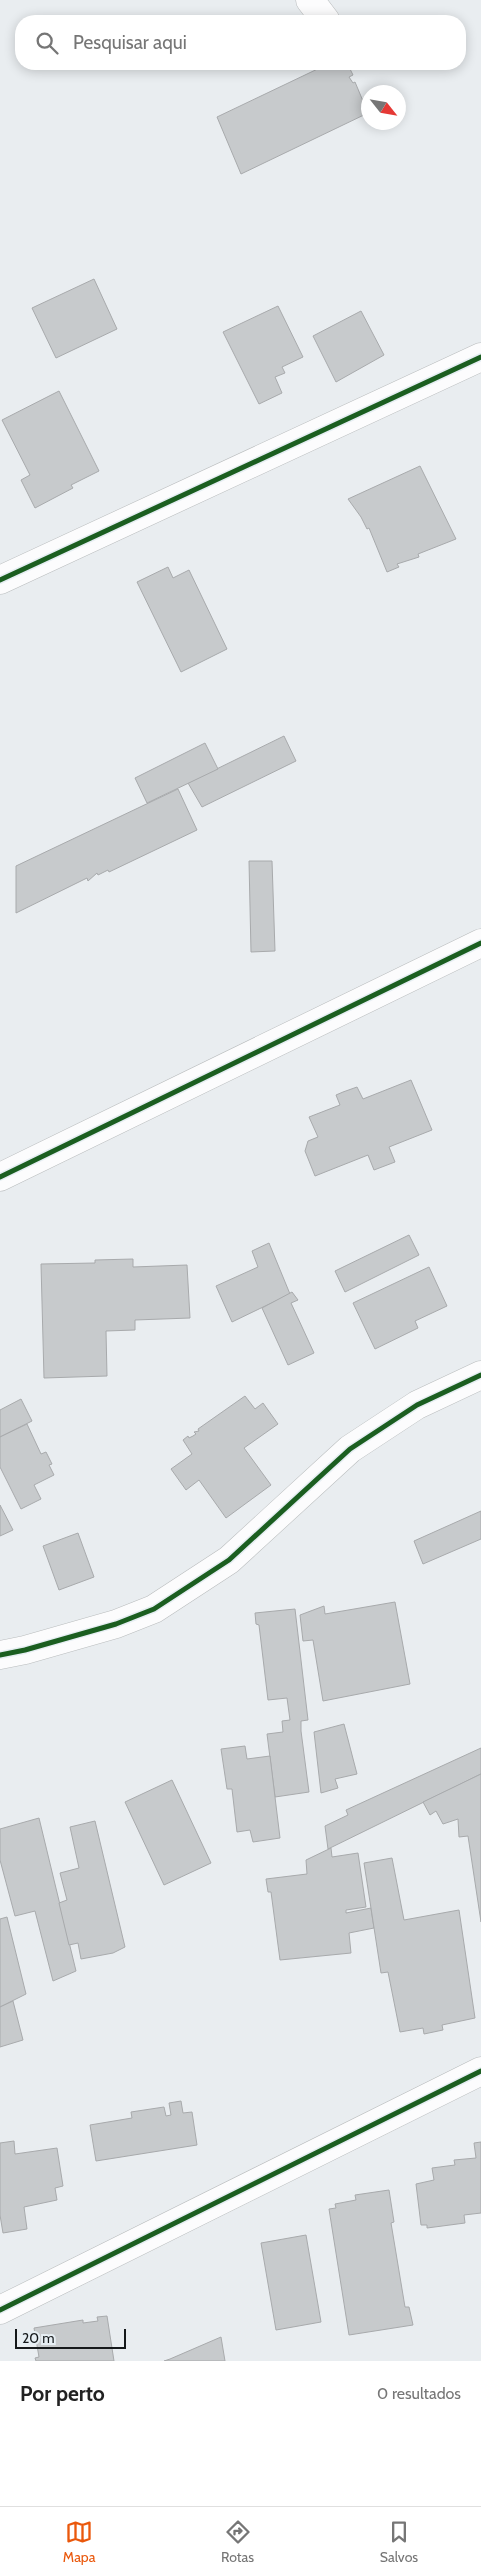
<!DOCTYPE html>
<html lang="pt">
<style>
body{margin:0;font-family:Cabin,sans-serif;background:#f2f2f2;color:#222}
.compass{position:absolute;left:361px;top:85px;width:45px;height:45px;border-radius:50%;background:#fff;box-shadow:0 2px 12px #0003;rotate:121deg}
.scale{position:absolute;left:15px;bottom:12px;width:111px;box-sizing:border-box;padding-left:5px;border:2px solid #15181a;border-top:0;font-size:14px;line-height:18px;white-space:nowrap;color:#15181a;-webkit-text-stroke:4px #e6eef3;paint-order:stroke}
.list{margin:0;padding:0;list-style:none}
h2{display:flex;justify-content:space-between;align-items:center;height:65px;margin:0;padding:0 20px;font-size:21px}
h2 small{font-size:16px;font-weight:400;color:#767676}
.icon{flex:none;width:28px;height:28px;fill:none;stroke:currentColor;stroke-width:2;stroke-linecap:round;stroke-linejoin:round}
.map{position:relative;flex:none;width:481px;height:2361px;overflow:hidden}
.search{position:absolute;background:#fff;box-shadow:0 2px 12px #0003;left:15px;right:15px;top:15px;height:55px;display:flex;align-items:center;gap:12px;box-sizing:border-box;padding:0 18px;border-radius:20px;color:#767676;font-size:19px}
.sheet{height:145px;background:#fff}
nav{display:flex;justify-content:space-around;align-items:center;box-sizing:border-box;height:70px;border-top:1px solid #e0e0e0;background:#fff;font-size:14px;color:#767676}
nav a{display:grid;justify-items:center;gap:2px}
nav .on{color:#ea580c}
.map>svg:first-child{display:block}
</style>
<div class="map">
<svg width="481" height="2361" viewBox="0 0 481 2361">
<rect width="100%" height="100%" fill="#e9edf0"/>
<g fill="#c7cacc" stroke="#a8aaac">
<path d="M328,64l20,1 5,10 -4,2 4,6 2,-1 13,31 -127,61 -24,-57z"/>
<path d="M94,279l23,50 -61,29 -24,-50z"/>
<path d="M278,306l25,51 -21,10 3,6 -10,4 7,16 -23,11 -36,-72z"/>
<path d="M361,311l23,44 -48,27 -23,-46z"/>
<path d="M59,391l40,80 -28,14 2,3 -38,20 -14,-28 9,-5 -28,-55z"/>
<path d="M420,466l36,73 -38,15 1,3 -22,7 2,3 -12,5 -18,-44 -2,1 -6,-12 -13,-18z"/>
<path d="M168,567l5,11 16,-8 38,79 -46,23 -44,-90z"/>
<path d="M284,736l12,25 -94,46 -14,-24z"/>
<path d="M205,743l13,26 -71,34 -12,-25z"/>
<path d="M178,789l19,41 -88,42 -1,-2 -10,5 -1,-2 -9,8 -1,-3 -71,35v-47z"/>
<path d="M249,861h23l3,90 -24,1z"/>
<path d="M411,1080l21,50 -43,17 6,15 -21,8 -6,-15 -53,21 -10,-25 3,-10 10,-4 -9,-20 31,-12 -4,-10 7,-3 14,-5 6,12z"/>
<path d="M409,1235l10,20 -74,37 -10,-21z"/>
<path d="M269,1243l21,51 -58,28 -16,-36 42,-19 -6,-16z"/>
<path d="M133,1259v8l54,-2 3,53 -55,2v10l-29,1 1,45 -63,2 -3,-114 54,-1v-3z"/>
<path d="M429,1267l18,39 -32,15 3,7 -43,21 -22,-46z"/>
<path d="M292,1292l6,8 -7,3 23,50 -26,12 -26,-57z"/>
<path d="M245,1396l10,13 8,-6 15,21 -34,24 27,37 -45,33 -27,-38 -13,10 -15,-21 21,-15 -9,-14 5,-4 1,2 4,-2 3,-2 -2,-2 5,-1 -1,-2z"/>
<path d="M21,1399l11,22 -32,16v-27z"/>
<path d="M27,1424l14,30 5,-2 6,12 -3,1 5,10 -20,10 7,14 -20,10 -21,-42v-30z"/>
<path d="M0,1505l13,25 -13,6z"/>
<path d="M481,1511v28l-58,25 -9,-23z"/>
<path d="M78,1533l16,44 -35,13 -16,-44z"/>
<path d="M395,1602l15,82 -87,17 -10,-61 -10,1 -3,-26 24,-9 1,8z"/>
<path d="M295,1609l13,111 -7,1v10l8,61 -34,5 -8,-63 16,-2 -1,-11 8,-1 -3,-22 -19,2 -9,-75 -3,-1 -1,-11z"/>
<path d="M344,1724l13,50 -22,5 3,9 -17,5 -7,-61z"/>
<path d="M245,1746l2,13 23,-3 10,82 -27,4 -3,-12 -13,2 -5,-43h-5l-6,-40z"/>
<path d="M481,1748v26l-153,75 -3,-23 23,-11 -2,-5z"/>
<path d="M481,1774v148l-13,-86 -9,1 -1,-18 -15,5 -7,-13 -6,4 -7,-13z"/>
<path d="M172,1780l39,83 -47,22 -39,-83z"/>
<path d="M39,1818l37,153 -23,10 -18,-70 -20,5 -15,-56v-31z"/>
<path d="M95,1821l30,126 -12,6 -32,6 -3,-16 -9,2 -10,-42 8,-3 -7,-27 19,-5 -9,-41z"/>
<path d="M331,1848l1,9 26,-4 8,54 -20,3v3l25,-5 3,20 -25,5 2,20 -71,7 -9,-68h-3l-2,-13 41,-5 -1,-14z"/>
<path d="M392,1858l12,62 55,-10 16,108 -33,7 1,5 -19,4 -1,-6 -23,4 -12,-60 -7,1 -17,-110z"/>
<path d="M7,1917l19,77 -26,13v-88z"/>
<path d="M13,2001l10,39 -23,7v-40z"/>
<path d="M181,2101l2,12 9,-1 5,33 -101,16 -6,-36 42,-7 -1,-6 33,-5 2,9 5,-1 -2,-12z"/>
<path d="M14,2141l1,13 42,-6 6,38 -8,2 2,12 -33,7 3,22 -24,4 -3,-18v-72z"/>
<path d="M481,2142v71l-17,2 1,8 -38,5v-3h-6l-5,-41 18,-4 -2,-12 23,-3 -1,-5 22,-2 -2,-15z"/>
<path d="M389,2190l5,32 -3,1 14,84h4l4,18 -64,10 -20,-126 7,-1 -1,-4 21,-4 -1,-5z"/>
<path d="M306,2235l15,87 -45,8 -15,-87z"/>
<path d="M107,2316l7,45h-78l-1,-3 4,-1 -5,-29 49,-8v3l15,-2 -1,-4z"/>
<path d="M221,2337l4,24h-61l6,-2z"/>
</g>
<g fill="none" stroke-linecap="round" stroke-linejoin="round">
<g stroke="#b9bcbd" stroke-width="29">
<g id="street">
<path d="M310,0l16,21"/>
<path d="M0,580l481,-223"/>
<path d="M0,1177l481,-234"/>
<path d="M0,1655l25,-5 91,-26 38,-15 75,-49 121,-111 67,-44 64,-30"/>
<path d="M0,2310l481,-239"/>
</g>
</g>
<use href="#street" stroke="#fcfcfd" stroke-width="28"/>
<g stroke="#e6eef3" stroke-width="8">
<g id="cycleway">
<path d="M0,580l481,-223"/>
<path d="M0,1177l481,-234"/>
<path d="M0,1655l25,-5 91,-26 38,-15 75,-49 121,-111 67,-44 64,-30"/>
<path d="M0,2310l481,-239"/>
</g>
</g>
<use href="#cycleway" stroke="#1b5e20" stroke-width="5"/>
</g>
</svg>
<svg class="compass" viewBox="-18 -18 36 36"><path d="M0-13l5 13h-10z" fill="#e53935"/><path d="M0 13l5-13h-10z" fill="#767676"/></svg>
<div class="scale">20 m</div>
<div class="search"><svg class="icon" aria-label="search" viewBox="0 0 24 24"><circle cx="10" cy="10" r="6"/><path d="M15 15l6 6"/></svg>Pesquisar aqui</div>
</div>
<section class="sheet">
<h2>Por perto<small>0 resultados</small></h2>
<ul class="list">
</ul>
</section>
<nav>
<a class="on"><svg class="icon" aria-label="map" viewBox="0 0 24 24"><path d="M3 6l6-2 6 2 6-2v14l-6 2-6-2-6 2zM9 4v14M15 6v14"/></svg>Mapa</a>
<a><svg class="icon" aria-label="directions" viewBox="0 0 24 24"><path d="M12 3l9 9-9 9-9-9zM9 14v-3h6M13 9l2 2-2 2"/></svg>Rotas</a>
<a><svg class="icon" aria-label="saved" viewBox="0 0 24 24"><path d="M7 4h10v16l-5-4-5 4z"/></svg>Salvos</a>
</nav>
